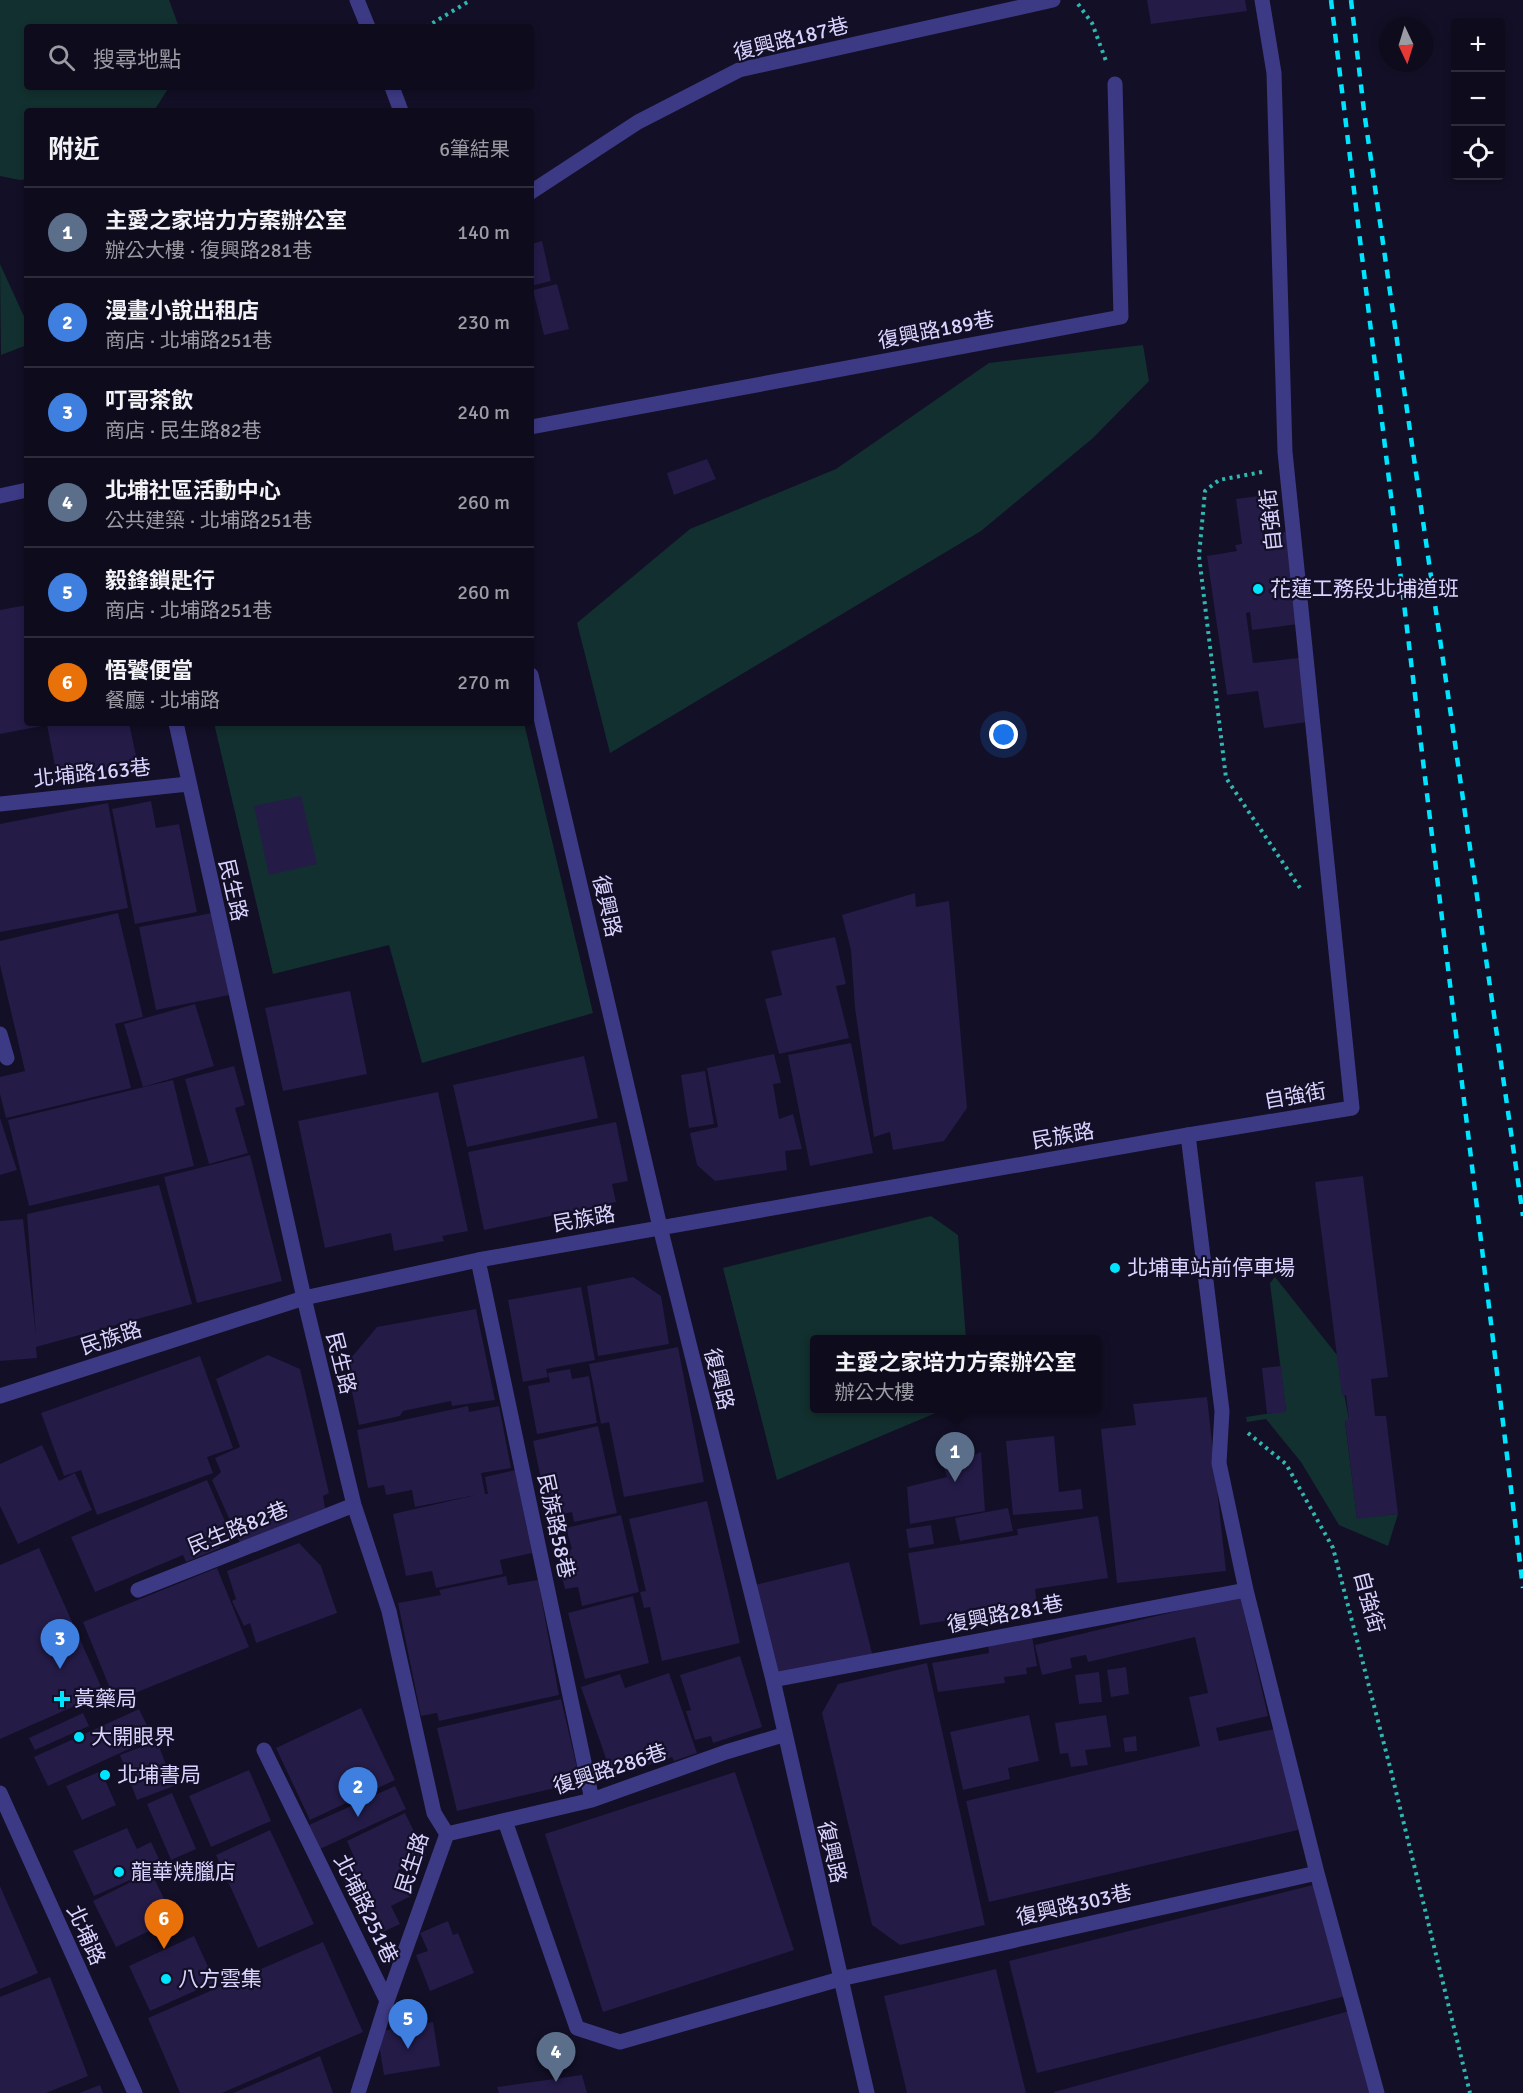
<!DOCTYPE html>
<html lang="zh-TW">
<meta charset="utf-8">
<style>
:root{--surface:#0e0b1c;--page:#1c1929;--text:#f1f3f6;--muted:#9b9ba3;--line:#2e2b3b;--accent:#00e5ff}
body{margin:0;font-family:Signika,"Noto Sans TC",sans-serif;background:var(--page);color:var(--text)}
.controls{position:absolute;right:18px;top:18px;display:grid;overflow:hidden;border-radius:6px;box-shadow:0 3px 9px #0003}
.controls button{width:54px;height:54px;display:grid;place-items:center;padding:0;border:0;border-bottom:2px solid var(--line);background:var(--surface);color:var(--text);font:30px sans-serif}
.compass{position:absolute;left:1379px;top:18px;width:54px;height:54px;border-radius:50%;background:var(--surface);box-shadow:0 3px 9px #0003;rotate:176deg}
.you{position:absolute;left:1004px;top:735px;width:21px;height:21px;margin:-15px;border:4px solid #fff;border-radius:50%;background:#1a73e8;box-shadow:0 0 0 9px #1a73e833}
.badge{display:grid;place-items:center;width:39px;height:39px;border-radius:50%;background:var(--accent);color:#fff;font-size:20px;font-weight:700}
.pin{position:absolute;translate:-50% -50px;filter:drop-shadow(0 2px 3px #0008)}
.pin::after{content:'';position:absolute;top:32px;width:21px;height:18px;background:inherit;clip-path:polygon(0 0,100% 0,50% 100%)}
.popup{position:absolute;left:810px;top:1335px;width:291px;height:78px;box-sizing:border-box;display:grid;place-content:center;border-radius:6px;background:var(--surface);filter:drop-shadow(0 2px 4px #0005);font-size:20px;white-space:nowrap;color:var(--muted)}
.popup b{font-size:22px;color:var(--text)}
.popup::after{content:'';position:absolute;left:50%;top:100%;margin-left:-12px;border:12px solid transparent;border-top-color:var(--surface)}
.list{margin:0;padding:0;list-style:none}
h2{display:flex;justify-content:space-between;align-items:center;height:78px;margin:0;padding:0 24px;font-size:26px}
h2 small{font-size:20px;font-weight:400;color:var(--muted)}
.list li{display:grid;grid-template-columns:39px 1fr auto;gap:18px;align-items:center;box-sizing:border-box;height:90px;padding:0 24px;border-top:2px solid var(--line)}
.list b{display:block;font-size:22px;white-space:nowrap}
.list p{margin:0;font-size:20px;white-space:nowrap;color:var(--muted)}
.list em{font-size:20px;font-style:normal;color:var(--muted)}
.icon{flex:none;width:33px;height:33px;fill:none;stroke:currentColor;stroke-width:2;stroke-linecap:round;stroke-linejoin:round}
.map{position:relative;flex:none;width:1523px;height:2093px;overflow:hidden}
.search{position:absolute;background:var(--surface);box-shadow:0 3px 9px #0003;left:24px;top:24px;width:510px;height:66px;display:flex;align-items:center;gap:15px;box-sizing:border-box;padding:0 21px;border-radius:6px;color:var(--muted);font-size:22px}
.panel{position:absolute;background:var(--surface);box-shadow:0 3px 9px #0003;left:24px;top:108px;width:510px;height:618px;border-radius:6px}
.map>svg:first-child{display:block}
</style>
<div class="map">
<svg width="1523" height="2093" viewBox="0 0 1523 2093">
<rect width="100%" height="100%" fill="#130f26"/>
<path fill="#12302f" d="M0,0H169L179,27H27V87H169L154,111H27V179L20,180L0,176Z
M0,264L27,323V345L1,355Z
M1143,345L1149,381L1093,438L981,531L610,753L577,623L690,529L836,469L989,363Z
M214,723H524L593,1013L422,1063L389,945L273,974Z
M931,1216L958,1235L966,1339L814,1340V1408L945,1409L777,1480L723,1268Z
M1275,1277L1337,1355L1349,1420L1345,1421L1357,1518L1398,1514L1388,1546L1339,1525L1301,1462L1266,1419L1247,1422L1246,1417L1286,1411L1270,1283Z"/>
<path fill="#241b47" d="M1147,0H1245L1247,11L1151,24Z
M542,241L551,281L531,286V244Z
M557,284L569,329L544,335L533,290Z
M707,459L716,479L674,495L667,473Z
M1267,495L1272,533L1288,532L1299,624L1252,630L1250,612L1246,613L1253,663L1299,658L1307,722L1264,728L1258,691L1227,695L1207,556L1237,551L1235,545L1242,544L1236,499Z
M27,605V723H129L138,765L58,781L47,725L0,734V610Z
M301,796L317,864L269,875L254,806Z
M151,801L156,828L179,824L197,912L135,924L112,809Z
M108,803L128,908L0,932V824Z
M915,893L916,907L949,901L967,1108L944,1141L893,1150L890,1132L874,1137L855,1008L851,950L842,915Z
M118,913L143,1017L115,1024L131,1088L6,1118L0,1094V1077L25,1071L0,965V941Z
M212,913L229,995L156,1010L139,927Z
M835,937L846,984L836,986L849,1038L779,1054L765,999L782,995L771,951Z
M350,991L367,1074L283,1091L265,1008Z
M195,1004L214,1066L143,1087L124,1024Z
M851,1043L873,1153L810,1166L788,1055Z
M774,1054L781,1083L773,1084L779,1119L793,1114L802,1149L785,1151L787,1170L715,1181L697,1165L690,1133L718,1127L707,1068Z
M584,1056L598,1118L467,1147L453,1085Z
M234,1066L245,1105L235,1108L248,1153L209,1164L185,1079Z
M705,1071L714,1124L689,1128L681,1075Z
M173,1080L194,1166L29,1206L8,1120Z
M438,1092L468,1231L442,1236L444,1241L394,1251L391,1233L325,1248L298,1121Z
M0,1118L17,1170L0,1175Z
M616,1122L628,1181L612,1184L616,1202L484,1230L468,1152Z
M250,1155L282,1281L197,1303L164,1177Z
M1363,1176L1388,1377L1371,1379L1375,1416H1386L1398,1514L1357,1519L1345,1420H1349L1346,1395L1342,1396L1315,1182Z
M159,1185L192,1304L36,1347L37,1358L0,1361V1221L23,1219L36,1336L27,1214Z
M633,1277L661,1296L669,1344L598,1356L587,1286Z
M581,1287L595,1360L546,1369L548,1377L523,1382L508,1300Z
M476,1309L495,1400L452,1406L451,1401L403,1411L400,1416L359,1425L346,1364L377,1327Z
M678,1347L704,1482L624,1497L609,1422L601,1424L589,1364Z
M268,1355L300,1369L329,1493L323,1496L325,1508L240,1543L212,1480L221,1472L215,1458L240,1447L216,1379Z
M200,1356L233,1448L207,1457L213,1473L97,1515L81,1470L64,1476L41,1413Z
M1281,1366L1286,1412L1267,1414L1262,1368Z
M570,1369L572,1379L589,1376L597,1423L537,1434L528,1386L550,1382L548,1373Z
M1207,1397L1226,1571L1117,1583L1101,1429L1136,1425L1133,1404Z
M468,1406L469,1412L499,1406L511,1468L481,1473L485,1494H488L485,1477L515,1470L532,1553L500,1560L503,1574L436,1588L432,1571L406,1576L393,1514L476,1495L415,1507L412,1490L386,1495L384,1485L368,1488L357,1430Z
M598,1426L617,1513L574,1522L572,1512L549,1517L533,1441Z
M1054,1436L1059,1492L1081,1489L1083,1509L1013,1515L1006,1441Z
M963,1443L974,1455L981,1452L985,1511L910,1524L907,1487L947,1477L941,1458Z
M42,1445L59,1481L75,1473L92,1510L18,1544L0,1506V1464Z
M207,1480L231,1535L218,1541L220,1548L186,1562L183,1555L95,1592L71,1537Z
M707,1501L740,1643L662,1661L650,1607L644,1608L640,1592L646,1591L629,1519Z
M1008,1508L1013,1531L960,1541L955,1518Z
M621,1515L639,1592L582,1606L578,1587L565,1589L556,1553L572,1549L566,1528Z
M1098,1516L1108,1578L1035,1589L1037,1606L920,1625L908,1553L1018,1535L1017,1529Z
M931,1525L934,1544L909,1548L906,1529Z
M299,1543L321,1566L337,1613L256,1643L250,1623L244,1626L232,1601L236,1599L227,1571Z
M39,1548L104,1693L0,1739V1565Z
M849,1562L874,1661L789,1681L764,1658L747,1587Z
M217,1568L249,1647L115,1701L83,1622Z
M506,1576L508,1585L538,1580L559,1695L439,1721L437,1713L421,1716L398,1603L441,1595L439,1590Z
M633,1596L649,1663L585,1679L568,1613Z
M1240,1596L1268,1716L1216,1728L1219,1741L1279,1728L1302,1829L989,1902L966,1801L1200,1746L1189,1697L1208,1693L1195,1637L1088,1662L1086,1655L1070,1658L1072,1668L1042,1675L1035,1645Z
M1032,1636L1037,1666L1026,1668L1027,1674L1004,1677L1005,1683L938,1692L932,1663L989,1653L988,1644Z
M740,1656L762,1727L713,1743L711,1736L695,1740L686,1711L691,1710L680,1675Z
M927,1663L985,1925L900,1945L872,1925L822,1713L838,1684Z
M1126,1667L1129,1694L1111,1697L1107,1670Z
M1099,1672L1102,1702L1079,1704L1075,1675Z
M669,1673L697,1753L674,1761L672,1757L624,1773L621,1766L610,1770L581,1687L620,1674L625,1688Z
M561,1699L579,1776L570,1778L572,1784L457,1811L437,1728Z
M361,1708L395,1780L310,1820L276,1748Z
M139,1709L153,1738L48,1786L34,1757Z
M83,1713L89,1726L35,1750L29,1738Z
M1029,1715L1039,1761L1008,1768L1010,1779L963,1790L950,1732Z
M1106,1715L1111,1747L1085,1750L1088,1765L1071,1767L1068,1753L1060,1754L1055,1723Z
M1136,1736L1137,1751L1125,1752L1123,1738Z
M157,1741L174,1786L137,1800L120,1755Z
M249,1770L271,1821L211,1847L189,1796Z
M101,1771L116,1805L82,1820L66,1786Z
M735,1772L794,1950L603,2012L545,1834Z
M395,1786L406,1809L320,1849L309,1825Z
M172,1793L196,1849L171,1860L147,1804Z
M405,1813L426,1856L398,1870L411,1896L391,1906L400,1924L372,1937L338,1868L355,1859L347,1841Z
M127,1828L137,1849L151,1842L159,1859L143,1867L146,1873L94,1896L73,1851Z
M270,1830L314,1924L258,1948L216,1855Z
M151,1872L174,1919L116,1947L93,1901Z
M1321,1883L1350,1995L1037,2073L1009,1961Z
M0,1886L38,1973L0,1989Z
M448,1921L453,1935L458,1933L474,1973L430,1991L416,1955L428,1951L420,1933Z
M194,1936L215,1982L150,2011L129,1966Z
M323,1942L363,2032L222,2093H180L148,2018Z
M996,1969L1026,2093H907L884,1996Z
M50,1977L88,2076L46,2093H0V1997Z
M1353,2010L1375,2093H1054V2092Z
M433,2022L440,2066L384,2075L377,2032Z
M320,2056L333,2093H233Z
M582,2075L587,2093H499L497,2087Z
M100,2085L103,2093H79Z"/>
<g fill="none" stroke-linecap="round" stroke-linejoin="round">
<path stroke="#2fb8b0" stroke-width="4" stroke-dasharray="3 4.5" stroke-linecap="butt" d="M1078,4L1092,23L1106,61
M426,27L471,0
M1262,472L1219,480L1205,491L1199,556L1226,778L1302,891
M1248,1433L1286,1464L1333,1548L1390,1767L1470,2093"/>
<path stroke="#3d3a85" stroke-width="15" d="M1188,1135L1352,1108L1285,452L1274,73L1262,0"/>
<path stroke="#3d3a85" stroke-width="15" d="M357,0L368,27
M392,87L401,111
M531,192L638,122L739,70L1053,0
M531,427L1121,317L1115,84
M0,496L27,490
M531,675L660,1227L773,1680L867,2093
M176,723L304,1298L354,1505L389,1611L434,1813L447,1834L387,2001L358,2093
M0,804L188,784
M0,1034L7,1058
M478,1260L592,1800
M0,1396L304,1298L478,1260L1188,1135L1222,1411L1219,1463L1246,1590L1317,1873L1377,2093
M138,1590L354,1505
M773,1680L1246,1590
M264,1750L387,2001
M0,1793L135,2093
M505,1821L577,2028L620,2042L840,1979L1317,1873
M447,1834L592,1800L726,1752L783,1735"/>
<path stroke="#00e5ff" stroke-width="4.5" stroke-dasharray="9 8" stroke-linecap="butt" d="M1331,0L1523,1588
M1351,0L1364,111L1523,1216"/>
</g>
<g fill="#00e5ff" stroke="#130f26" stroke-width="2">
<circle cx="1258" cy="589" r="6"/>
<circle cx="1115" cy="1268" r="6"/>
<path d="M59 1690h6v6h6v6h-6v6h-6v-6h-6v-6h6z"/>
<circle cx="79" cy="1737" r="6"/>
<circle cx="105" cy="1775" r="6"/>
<circle cx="119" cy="1872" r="6"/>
<circle cx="166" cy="1979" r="6"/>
</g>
<g text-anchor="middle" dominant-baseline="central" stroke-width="4.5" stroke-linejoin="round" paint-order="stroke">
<g font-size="21" fill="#d9d4ff" stroke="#130f26">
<text transform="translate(791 39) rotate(-14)">復興路187巷</text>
<text transform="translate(936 330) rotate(-11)">復興路189巷</text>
<text transform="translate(1271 520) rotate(-96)">自強街</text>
<text transform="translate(92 773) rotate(-6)">北埔路163巷</text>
<text transform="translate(233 890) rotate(77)">民生路</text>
<text transform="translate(607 906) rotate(77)">復興路</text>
<text transform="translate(1295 1096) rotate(-10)">自強街</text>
<text transform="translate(1063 1136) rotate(-10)">民族路</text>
<text transform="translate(584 1219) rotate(-10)">民族路</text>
<text transform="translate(111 1338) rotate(-18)">民族路</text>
<text transform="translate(341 1363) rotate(76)">民生路</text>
<text transform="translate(719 1379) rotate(76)">復興路</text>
<text transform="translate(556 1526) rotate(78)">民族路58巷</text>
<text transform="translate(238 1528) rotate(-22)">民生路82巷</text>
<text transform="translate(1369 1602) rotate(75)">自強街</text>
<text transform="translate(1005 1614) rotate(-11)">復興路281巷</text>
<text transform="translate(610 1769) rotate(-18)">復興路286巷</text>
<text transform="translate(832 1852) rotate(77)">復興路</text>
<text transform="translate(412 1863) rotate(-72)">民生路</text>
<text transform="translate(1074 1905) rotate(-13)">復興路303巷</text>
<text transform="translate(366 1909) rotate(64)">北埔路251巷</text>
<text transform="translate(86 1935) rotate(66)">北埔路</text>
</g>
<g font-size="21" fill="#d9d4ff" stroke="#130f26" text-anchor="start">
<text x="1270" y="589">花蓮工務段北埔道班</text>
<text x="1127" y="1268">北埔車站前停車場</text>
<text x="74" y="1699">黃藥局</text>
<text x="91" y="1737">大開眼界</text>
<text x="117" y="1775">北埔書局</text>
<text x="131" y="1872">龍華燒臘店</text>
<text x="178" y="1979">八方雲集</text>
</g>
</g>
</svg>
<div class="controls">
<button>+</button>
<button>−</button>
<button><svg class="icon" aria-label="locate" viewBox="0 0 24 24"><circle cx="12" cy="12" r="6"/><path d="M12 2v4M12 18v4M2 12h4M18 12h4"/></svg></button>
</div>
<svg class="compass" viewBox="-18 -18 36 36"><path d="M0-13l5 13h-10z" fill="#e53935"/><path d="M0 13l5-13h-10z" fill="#9b9ba3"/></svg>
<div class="you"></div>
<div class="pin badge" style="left:955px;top:1482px;background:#5c6f8a">1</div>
<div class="popup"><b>主愛之家培力方案辦公室</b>辦公大樓</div>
<div class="pin badge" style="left:358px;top:1817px;background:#3f7fe0">2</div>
<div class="pin badge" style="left:60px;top:1669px;background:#3f7fe0">3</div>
<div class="pin badge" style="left:556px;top:2082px;background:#5c6f8a">4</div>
<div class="pin badge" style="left:408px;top:2049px;background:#3f7fe0">5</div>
<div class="pin badge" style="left:164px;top:1949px;background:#e8710a">6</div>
<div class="search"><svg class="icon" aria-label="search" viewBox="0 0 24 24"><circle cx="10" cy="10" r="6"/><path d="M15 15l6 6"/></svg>搜尋地點</div>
<section class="panel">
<h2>附近<small>6筆結果</small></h2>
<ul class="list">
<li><span class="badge" style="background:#5c6f8a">1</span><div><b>主愛之家培力方案辦公室</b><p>辦公大樓 · 復興路281巷</p></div><em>140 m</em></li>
<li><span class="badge" style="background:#3f7fe0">2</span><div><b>漫畫小說出租店</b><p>商店 · 北埔路251巷</p></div><em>230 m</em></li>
<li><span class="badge" style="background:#3f7fe0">3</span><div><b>叮哥茶飲</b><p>商店 · 民生路82巷</p></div><em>240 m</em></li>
<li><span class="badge" style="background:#5c6f8a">4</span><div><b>北埔社區活動中心</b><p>公共建築 · 北埔路251巷</p></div><em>260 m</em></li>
<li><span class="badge" style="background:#3f7fe0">5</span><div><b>毅鋒鎖匙行</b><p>商店 · 北埔路251巷</p></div><em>260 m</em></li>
<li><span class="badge" style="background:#e8710a">6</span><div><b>悟饕便當</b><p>餐廳 · 北埔路</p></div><em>270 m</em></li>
</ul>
</section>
</div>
